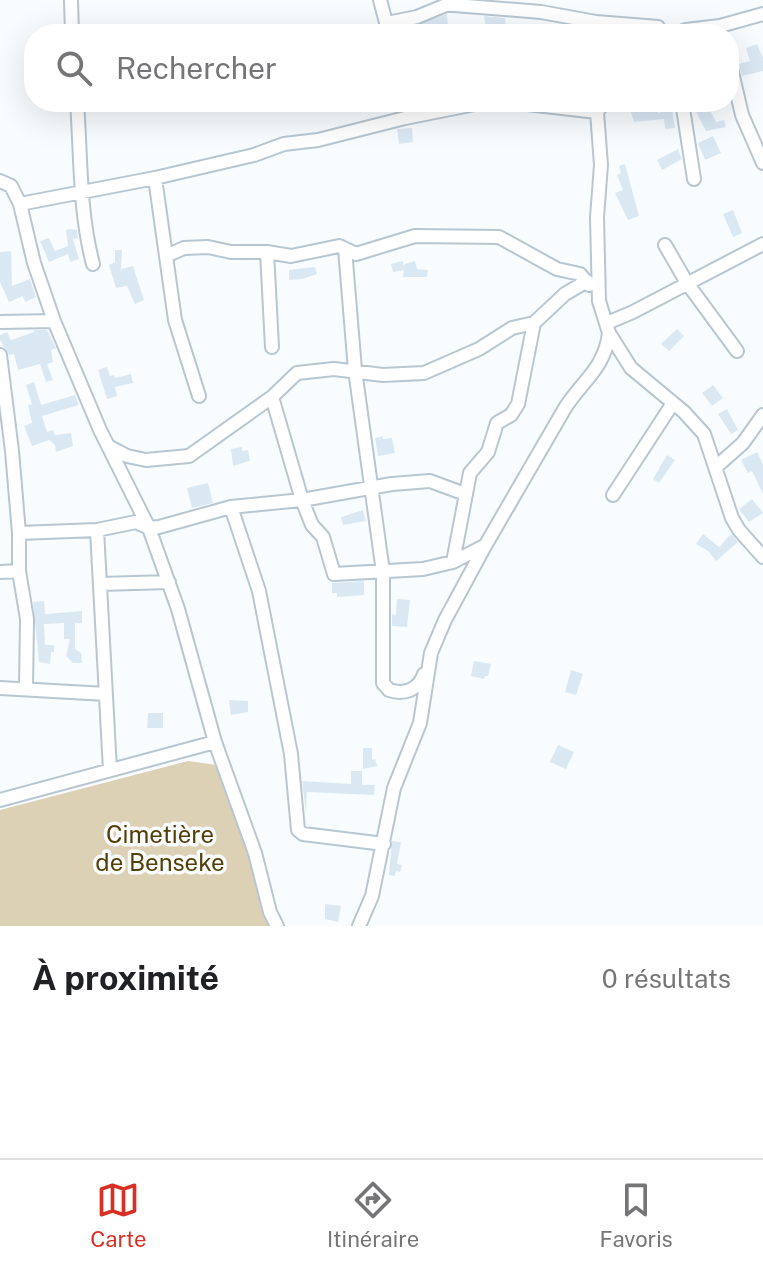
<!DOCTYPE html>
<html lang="fr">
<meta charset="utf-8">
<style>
:root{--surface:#fff;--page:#f2f2f2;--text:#202124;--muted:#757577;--line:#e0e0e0;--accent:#d93025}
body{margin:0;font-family:"Public Sans",sans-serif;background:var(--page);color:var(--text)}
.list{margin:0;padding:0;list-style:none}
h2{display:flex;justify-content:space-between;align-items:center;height:104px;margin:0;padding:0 32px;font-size:34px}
h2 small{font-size:26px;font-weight:400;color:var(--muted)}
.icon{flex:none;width:44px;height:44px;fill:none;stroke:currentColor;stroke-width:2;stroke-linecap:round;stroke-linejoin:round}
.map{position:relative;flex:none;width:763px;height:926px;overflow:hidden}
.search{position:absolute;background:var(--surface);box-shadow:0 8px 32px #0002;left:24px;right:24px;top:24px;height:88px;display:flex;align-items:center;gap:20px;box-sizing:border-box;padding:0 28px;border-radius:32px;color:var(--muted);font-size:30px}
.sheet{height:232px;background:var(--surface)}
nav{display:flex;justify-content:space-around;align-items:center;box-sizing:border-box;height:112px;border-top:2px solid var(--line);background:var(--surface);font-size:22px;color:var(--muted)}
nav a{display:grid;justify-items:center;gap:4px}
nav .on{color:var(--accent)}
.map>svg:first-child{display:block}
</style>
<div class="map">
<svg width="763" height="926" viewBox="0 0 763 926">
<rect width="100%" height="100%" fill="#f9fcfe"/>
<path fill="#dcd0b5" d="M188,761L217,765L277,926H0V810Z"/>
<path fill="#dae8f4" d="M447,14L448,29L439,30V34H424V30H409V28Z
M484,16L505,18L506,27L486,30Z
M757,44L763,58V71L742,76L739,64L750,61L746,48Z
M691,102H706L716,122L724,120L726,127L706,131Z
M657,106L658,113L672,109L675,128L665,129L664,119L634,122L630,109Z
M412,128L413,142L399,144L397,129Z
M713,136L721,153L705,160L698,143Z
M678,149L682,159L662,170L657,160Z
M625,164L639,216L628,220L615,193L623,190L617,175L621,173L619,166Z
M733,210L742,233L733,237L723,214Z
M70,229L77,230L78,238L73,239L79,259L70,262L68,254L49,262L40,241L49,238L55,251L68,246L66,230Z
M115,250H122L121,269L133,266L144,300L135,304L127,286L116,288L109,265L115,262Z
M11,251L12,286L30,279L36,297L25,302L23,296L9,302L0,282V252Z
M403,261L404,266L405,264L415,261L417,269L428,270L427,277H403L404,270L393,272L391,264Z
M315,267L317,274L302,279L289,280V270Z
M677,329L684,336L669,351L661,344Z
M34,330H47L56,348L51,350L53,362L47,364L53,380L46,382L40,364L18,370L14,354L9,355L0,340V335L7,332L11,340L34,332Z
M107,367L110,376L114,375L115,378L131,374L133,383L115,387L117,396L107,399L98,370Z
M34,382L41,405L75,395L79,405L42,416L47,432L53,430L55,435L71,433L73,446L56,452L55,445L49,440L32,446L24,426L32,423L28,405L32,404L26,385Z
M713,385L723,398L712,406L702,393Z
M727,409L738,430L731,434L718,414Z
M383,436V439L392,438L395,453L378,456L375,438Z
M242,447V451L248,450L250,461L233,466L231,449Z
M757,452L763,464V494L752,471L748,473L741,460Z
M667,455L675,460L659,483L653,479Z
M208,483L213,503L192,508L187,488Z
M752,499L763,513L749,522L739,509Z
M363,510L366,521L343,525L341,517Z
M703,534L719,547L731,534L738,542L716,561L708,551L696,544Z
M364,581V595L337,597V593H332V583Z
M397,599L410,600L407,627L392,626V614L396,615Z
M44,601L45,614L82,611V623H75V649L81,653L82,663H73L66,656L70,639H64V623L44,624L45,645H54V652H51L50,664L39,662L33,602Z
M474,661L491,664L488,676H485L484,679L471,676Z
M571,670L583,674L576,695L565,692Z
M229,700L248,701V712L231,715Z
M148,713H163V728H147Z
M558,745L574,752L566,769L550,762Z
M363,748H372V760L375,759L377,766L363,769Z
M351,771H362V785H375L374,795L307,792L306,814L302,781L351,784Z
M392,841L401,842L397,864L402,865L400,872L396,871L395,876L389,875Z
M325,904L341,906L338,922L325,919Z"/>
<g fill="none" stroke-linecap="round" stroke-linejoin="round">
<defs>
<path id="minor" d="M71,0L72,34
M380,0L389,34
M387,23L417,17L446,5H454L541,12L596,22L658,27V34
M675,34L686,30L720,26L763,14
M729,59L742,115L763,163
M77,102C81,156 79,211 93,264
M510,102L597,112
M604,102L597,112L601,165L597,217L599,301L609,333L631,368L684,412L704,434L732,518L739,530L763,557
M682,102L694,179
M155,178L175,320L199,396
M0,181L11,186L20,204L34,263L54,321L100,430L149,528L178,609L215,742L255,853L270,912L277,926
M20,204L155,178L254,155L284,144L318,140L405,118L485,102
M665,245L687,283L737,351
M345,249L355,370L383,572V683L389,690C404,695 419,690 424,674
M267,252L272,347
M166,256L184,248L208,247L231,252H267L291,256L339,246L356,254L415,236L499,237L557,269L580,274L589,285
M0,322L54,321
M607,323L633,312L763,244
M0,355L12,451L19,533V571L27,619L26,688
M272,397L302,500L312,525L323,537L334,574L423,569L453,562L484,546
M110,447L127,456L146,460L189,456L272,397L297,373L334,369L383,375L424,373L479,349L512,328L534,323L565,294L587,281
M716,467L743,443L763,415
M613,495L673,403
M231,507L259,591L291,754L298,830L303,834L384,844
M97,530L110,770
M19,533L97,530L136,522L149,528L159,527L231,507L302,500L392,484L430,481L465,494
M453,562L470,473L488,452L497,423L511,415L518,404L534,323
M0,572L19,571
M100,584L169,582
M0,688L106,694
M0,800L215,742
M359,926L372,896L394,788L420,723L431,653L445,620L485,546L565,408C582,381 605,368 609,333"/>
</defs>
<use href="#minor" stroke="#b8c6d1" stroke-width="16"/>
<use href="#minor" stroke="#fff" stroke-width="12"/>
</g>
<g text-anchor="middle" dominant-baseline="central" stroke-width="7" stroke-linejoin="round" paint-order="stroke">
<g font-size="24" fill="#533f04" stroke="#f9fcfe">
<text x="160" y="834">Cimetière<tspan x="160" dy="28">de Benseke</tspan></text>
</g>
</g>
</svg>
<div class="search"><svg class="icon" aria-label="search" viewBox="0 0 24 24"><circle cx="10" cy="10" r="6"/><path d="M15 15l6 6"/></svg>Rechercher</div>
</div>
<section class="sheet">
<h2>À proximité<small>0 résultats</small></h2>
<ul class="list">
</ul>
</section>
<nav>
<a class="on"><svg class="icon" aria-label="map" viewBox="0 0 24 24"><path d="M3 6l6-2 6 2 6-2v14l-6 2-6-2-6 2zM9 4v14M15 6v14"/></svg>Carte</a>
<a><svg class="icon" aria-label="directions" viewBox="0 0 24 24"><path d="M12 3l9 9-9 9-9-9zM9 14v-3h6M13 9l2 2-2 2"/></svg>Itinéraire</a>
<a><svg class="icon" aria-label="saved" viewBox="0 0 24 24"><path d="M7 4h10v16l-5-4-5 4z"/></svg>Favoris</a>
</nav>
